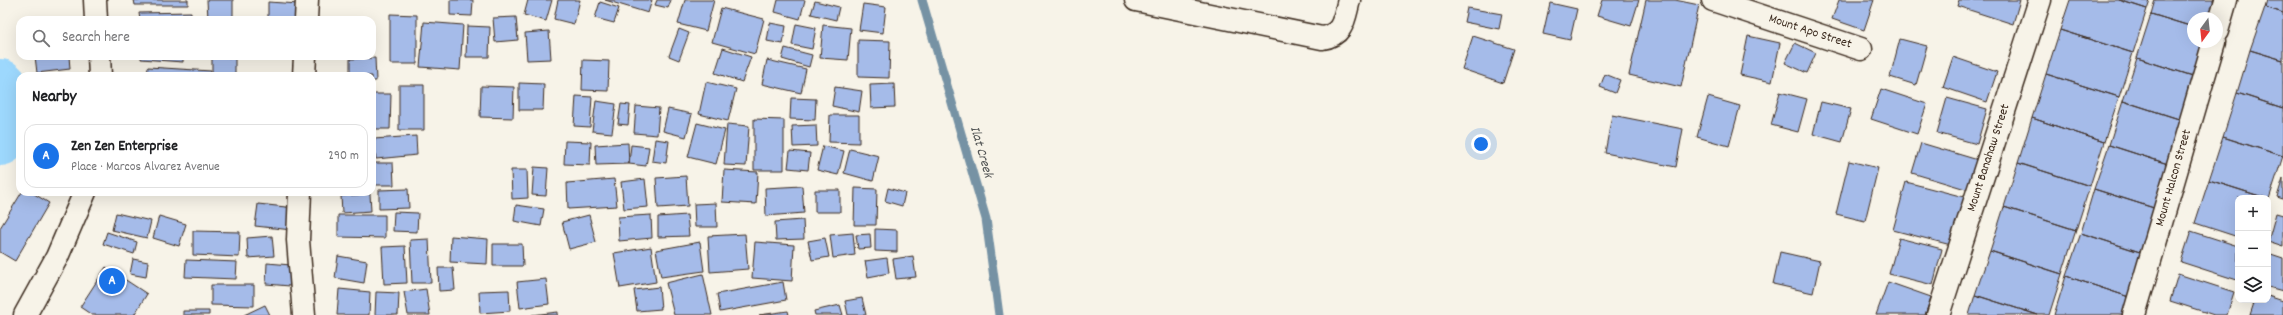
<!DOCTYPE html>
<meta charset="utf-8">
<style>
:root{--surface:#fff;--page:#f2f2f2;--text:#202124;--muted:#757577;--line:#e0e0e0;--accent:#1a73e8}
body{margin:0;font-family:Dekko,sans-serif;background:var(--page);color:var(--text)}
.controls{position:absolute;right:12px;bottom:12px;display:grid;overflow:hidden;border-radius:8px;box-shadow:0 4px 16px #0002}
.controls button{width:36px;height:36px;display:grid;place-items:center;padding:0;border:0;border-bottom:1px solid var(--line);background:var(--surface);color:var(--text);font:20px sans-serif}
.compass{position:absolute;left:2187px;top:12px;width:36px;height:36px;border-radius:50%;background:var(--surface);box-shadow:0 4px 16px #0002;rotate:195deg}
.you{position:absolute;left:1481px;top:144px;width:14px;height:14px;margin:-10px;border:3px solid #fff;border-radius:50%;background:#1a73e8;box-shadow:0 0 0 6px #1a73e833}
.badge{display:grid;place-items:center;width:26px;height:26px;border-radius:50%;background:var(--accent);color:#fff;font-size:13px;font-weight:700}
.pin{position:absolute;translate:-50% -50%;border:2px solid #fff;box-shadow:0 1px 4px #0006}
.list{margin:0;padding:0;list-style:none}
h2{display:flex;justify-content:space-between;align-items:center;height:52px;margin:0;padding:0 16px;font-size:17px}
h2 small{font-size:13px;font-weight:400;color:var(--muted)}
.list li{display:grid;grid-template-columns:26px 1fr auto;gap:12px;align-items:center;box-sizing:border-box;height:64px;margin:0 8px 8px;padding:0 8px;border:1px solid var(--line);border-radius:12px}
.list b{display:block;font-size:15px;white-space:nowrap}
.list p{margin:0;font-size:13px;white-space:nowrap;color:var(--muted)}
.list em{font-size:13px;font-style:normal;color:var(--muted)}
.icon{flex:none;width:22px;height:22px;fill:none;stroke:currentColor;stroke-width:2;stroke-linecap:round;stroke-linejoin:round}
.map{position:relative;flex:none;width:2283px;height:315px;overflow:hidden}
.search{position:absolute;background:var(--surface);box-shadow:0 4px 16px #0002;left:16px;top:16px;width:360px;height:44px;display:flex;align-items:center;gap:10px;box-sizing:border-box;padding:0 14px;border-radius:12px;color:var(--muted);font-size:15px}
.panel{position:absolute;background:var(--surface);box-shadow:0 4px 16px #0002;left:16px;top:72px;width:360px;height:124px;border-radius:12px}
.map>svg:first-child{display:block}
</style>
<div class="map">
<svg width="2283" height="315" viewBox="0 0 2283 315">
<rect width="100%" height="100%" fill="#f7f3e8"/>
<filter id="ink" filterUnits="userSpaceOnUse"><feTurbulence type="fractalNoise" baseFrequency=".025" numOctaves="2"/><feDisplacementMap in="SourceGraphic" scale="8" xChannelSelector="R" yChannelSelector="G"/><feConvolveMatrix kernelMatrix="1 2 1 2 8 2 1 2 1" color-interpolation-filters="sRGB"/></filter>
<g filter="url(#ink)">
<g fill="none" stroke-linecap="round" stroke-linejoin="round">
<path stroke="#7692a4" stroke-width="9" d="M922,0L986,219L999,315"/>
<path stroke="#9dd8fd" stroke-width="56" d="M0,87L6,111L0,138"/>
</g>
<path fill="#a5bbe9" stroke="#3b2a1e" d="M134,0H188V5H135Z
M207,0H233V18L208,19Z
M450,0H473L472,16L450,15Z
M528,0H552L546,21L524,15Z
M558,0H580L574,24L554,19Z
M605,0H652L648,13Z
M657,0H671L668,8L655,5Z
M685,0H714L706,31L678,24Z
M778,0H805L800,19L775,12Z
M1602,0H1639L1631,26L1597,16Z
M1646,0H1675L1699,5L1681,87L1629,75Z
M1839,0H1874L1864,30L1832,19Z
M1959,0H2020L2013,24L1957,6Z
M2070,0H2119L2147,9L2133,53L2060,30Z
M2119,0H2150L2147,9Z
M2155,0H2224L2217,18H2193V27L2151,14Z
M2267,0H2283V13L2265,7Z
M815,1L839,7L836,20L811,14Z
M268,2L299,4L298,20H268Z
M600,2L619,8L614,23L595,18Z
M1550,3L1577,9L1570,40L1543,34Z
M863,4L886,7L883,33L859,30Z
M2265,7L2283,13V60L2250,50Z
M721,8L764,19L755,54L712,42Z
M1467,8L1502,14L1499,29L1464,22Z
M191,12V20H140L139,13Z
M390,14L417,15V64H390Z
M2151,14L2193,27V42H2211L2199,78L2137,58Z
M516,17L518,40L495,42L493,18Z
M424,22L463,25L460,70L420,67Z
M770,23L786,26L783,44L767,41Z
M796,24L816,28L812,49L792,45Z
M823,25L851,28L848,60L820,58Z
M467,26L490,27L489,57H466Z
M679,29L689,33L679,60L669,56Z
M2060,30L2133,53L2119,97L2046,74Z
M549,31L551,59L527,60L525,33Z
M1473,36L1514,49L1503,83L1462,69Z
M1748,36L1780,43L1772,82L1740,75Z
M1900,39L1927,46L1916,85L1890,77Z
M858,40L890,41L889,78L858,77Z
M1795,43L1816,53L1807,73L1785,63Z
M723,48L751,57L742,82L715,73Z
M785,48L812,55L809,67L782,59Z
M2250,50L2283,60V108L2237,93Z
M35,56H69L70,69L37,73Z
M141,56H183V62L141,59Z
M212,57L235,58V76H212Z
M1953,57L1997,72L1987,102L1943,87Z
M375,58L376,81H372V76H350V59Z
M2137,58L2199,78L2185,121L2123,101Z
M583,60L609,61L608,91L582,90Z
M767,60L806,69L801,93L762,84Z
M148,67L211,71V76H147Z
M1605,74L1620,80L1615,93L1600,87Z
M2046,74L2119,97L2104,142L2032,118Z
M706,82L736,89L728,121L699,114Z
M519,83L544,84L543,110H519Z
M894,84L895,107L871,108L870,85Z
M399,85H424V130H399Z
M481,86L514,87L513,118L480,117Z
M835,87L862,91L859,112L832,106Z
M1881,89L1927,104L1917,134L1871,119Z
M1780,92L1807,99L1798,132L1771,125Z
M2237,93L2283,108V156L2223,137Z
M372,94H391L390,129H372Z
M576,96L592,97L590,127L574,126Z
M1708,97L1740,106L1729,146L1697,137Z
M791,98L816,99L815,120L790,119Z
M1947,98L1987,109L1977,144L1937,133Z
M596,101L616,104L612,133L592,131Z
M2123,101L2185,121L2171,165L2109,145Z
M1821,102L1851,109L1842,142L1813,134Z
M621,104L630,105L628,125L618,124Z
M636,106L659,108L657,135L634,133Z
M668,109L692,114L686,137L663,131Z
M830,115H859V143L829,142Z
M1612,115L1683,129L1676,167L1605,153Z
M2032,118L2104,142L2090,186L2018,163Z
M754,119L784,120V170H754Z
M697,123L725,130L716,164L688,157Z
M727,124L749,126L746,166L724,165Z
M816,125L817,146L793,147L792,126Z
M416,136L417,155L376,159L374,139Z
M2223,137L2283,156L2269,199L2209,180Z
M655,139L669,141L666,163L652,161Z
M565,141L591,142L590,165L564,164Z
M628,143L629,164L596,165L595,145Z
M1921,143L1978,160L1969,190L1912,173Z
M631,145L649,147L646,166L629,164Z
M2109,145L2171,165L2157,209L2094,189Z
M823,146L844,151L838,175L817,170Z
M850,149L879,156L873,181L844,173Z
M790,151L810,153L808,170L788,168Z
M1849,161L1878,168L1865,221L1836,214Z
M372,163H393L394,185H372Z
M2018,163L2090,186L2076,230L2004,207Z
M534,167L548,168L546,196L532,195Z
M511,170H527L528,198L512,199Z
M724,170L758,172L756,204L722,202Z
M686,176L688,206L658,208L656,178Z
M2283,178V199L2277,197Z
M614,179L617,206L568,209L567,183Z
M645,179L648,207L624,209L621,182Z
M2209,180L2266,198H2238V237L2195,223Z
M1906,182L1964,197L1951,245L1893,230Z
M802,186L804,213L766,216L765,188Z
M855,188L877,189L876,225H854Z
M888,188L905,193L902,206L885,201Z
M408,189L409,208L379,209V190Z
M2094,189L2157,209L2143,253L2081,233Z
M815,190H840V212H815Z
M22,192H31L49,203L15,261L0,252V228Z
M370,194L371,211L342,213L341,196Z
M716,203L717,227H695L694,204Z
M258,204L295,208L292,230L255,226Z
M516,205L544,209L541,226L514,221Z
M2004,207L2076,230L2062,274L1990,251Z
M394,212L418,213L417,232L393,231Z
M116,213L151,221L147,238L112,230Z
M2276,213L2283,215V247L2268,242Z
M338,215H385V238L338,237Z
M589,215L596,242L569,249L562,222Z
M651,215L652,238L619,241L618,217Z
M687,215L689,236L658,237V217Z
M159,216L186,224L179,246L153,238Z
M803,220L804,239L776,240L775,222Z
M875,229L897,230V252L875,251Z
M193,231L240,232L239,257L193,255Z
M2191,231L2238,246L2237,280L2181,262Z
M107,232L137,242L134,254L103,244Z
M853,233L855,255L833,258L830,235Z
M2081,233L2143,253L2129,297L2066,276Z
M745,234L748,269L710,272L708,236Z
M870,234L871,248L858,249L856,235Z
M272,236L274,256L248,258L247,238Z
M451,236L488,239L487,264L450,262Z
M825,238L829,257L812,260L808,241Z
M1899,238L1942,249L1933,285L1889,274Z
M429,239L431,283H412L410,240Z
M700,242L704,271L661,277L656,250Z
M755,242L794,245L792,281L752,278Z
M493,244H522L523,266H493Z
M405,246L407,283L384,284L382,247Z
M651,247L656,282L620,288L614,253Z
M1990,251L2062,274L2049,315H2038L1975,295Z
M1780,252L1820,261L1813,293L1773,284Z
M2268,253L2283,258V291L2268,287Z
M338,256L367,261L364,283L335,278Z
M913,256L916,277L896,279L893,259Z
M887,258L889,273L868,277L865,261Z
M133,259L148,262L146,277L130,274Z
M186,260L237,262L236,279L185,277Z
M267,263L291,265L290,286L266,284Z
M106,267L147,294L134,315H92L80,307Z
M438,268H453L455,290L439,291Z
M703,274L712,315H674L666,283Z
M2178,274L2234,292L2227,315H2214L2170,301Z
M2066,276L2129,297L2123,315H2054Z
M546,279L549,304L520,308L517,282Z
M783,282L786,300L720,312L717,294Z
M1888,282L1931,297L1925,315H1876Z
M211,285H254V306L211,305Z
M659,287L661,309L637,311L634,290Z
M339,289L370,292L369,315H337Z
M426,289L430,315H408L404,292Z
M509,290L510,311L480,313L479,291Z
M376,292L399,293L398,315H375Z
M1975,295L2038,315H1969Z
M2268,296L2283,301V315H2250L2255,300H2268Z
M862,298L866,315H848L845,301Z
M265,305L270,315H244Z
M840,305L843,315H815L814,311Z
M183,311H209V315H183Z
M788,311L789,315H759Z
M558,312V315H532Z"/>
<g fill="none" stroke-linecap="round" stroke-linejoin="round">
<defs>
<path id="minor" d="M1136,0L1322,38C1344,35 1344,18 1349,0
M1713,0L1861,49
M306,20L307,0
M2217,31L2226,0
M304,76L305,56
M300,192L298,240L304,315
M1938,315L2040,0
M2134,315L2214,42"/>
<path id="secondary" d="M95,0L96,20
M99,56L100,76
M25,315L57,257L85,192"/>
</defs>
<use href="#minor" stroke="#3b2a1e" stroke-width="25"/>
<use href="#secondary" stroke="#3b2a1e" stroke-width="25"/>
<use href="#minor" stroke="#f7f3e8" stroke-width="22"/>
<use href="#secondary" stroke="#f7f3e8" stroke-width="22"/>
</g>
</g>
<g text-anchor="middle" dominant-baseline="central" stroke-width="3" stroke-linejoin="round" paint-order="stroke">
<g font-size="13" fill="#3b2a1e" stroke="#f7f3e8">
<text transform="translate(1810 32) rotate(18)">Mount Apo Street</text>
<text transform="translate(1989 158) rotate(-72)">Mount Banahaw Street</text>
<text transform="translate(2174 178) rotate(-74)">Mount Halcon Street</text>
</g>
<g font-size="14" font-style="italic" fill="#545656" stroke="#f7f3e8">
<text transform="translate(981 152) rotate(74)">Ilat Creek</text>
</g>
</g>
</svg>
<div class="controls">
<button>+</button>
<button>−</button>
<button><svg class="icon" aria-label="layers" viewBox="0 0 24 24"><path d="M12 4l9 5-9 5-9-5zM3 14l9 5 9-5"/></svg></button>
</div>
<svg class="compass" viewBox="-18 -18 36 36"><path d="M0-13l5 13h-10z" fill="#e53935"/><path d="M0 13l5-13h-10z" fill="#757577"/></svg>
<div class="you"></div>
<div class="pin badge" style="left:112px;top:281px">A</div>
<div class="search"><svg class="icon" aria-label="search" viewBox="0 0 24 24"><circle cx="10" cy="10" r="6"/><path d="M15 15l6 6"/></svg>Search here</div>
<section class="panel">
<h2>Nearby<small></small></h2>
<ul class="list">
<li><span class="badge">A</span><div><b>Zen Zen Enterprise</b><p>Place · Marcos Alvarez Avenue</p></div><em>290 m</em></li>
</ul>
</section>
</div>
